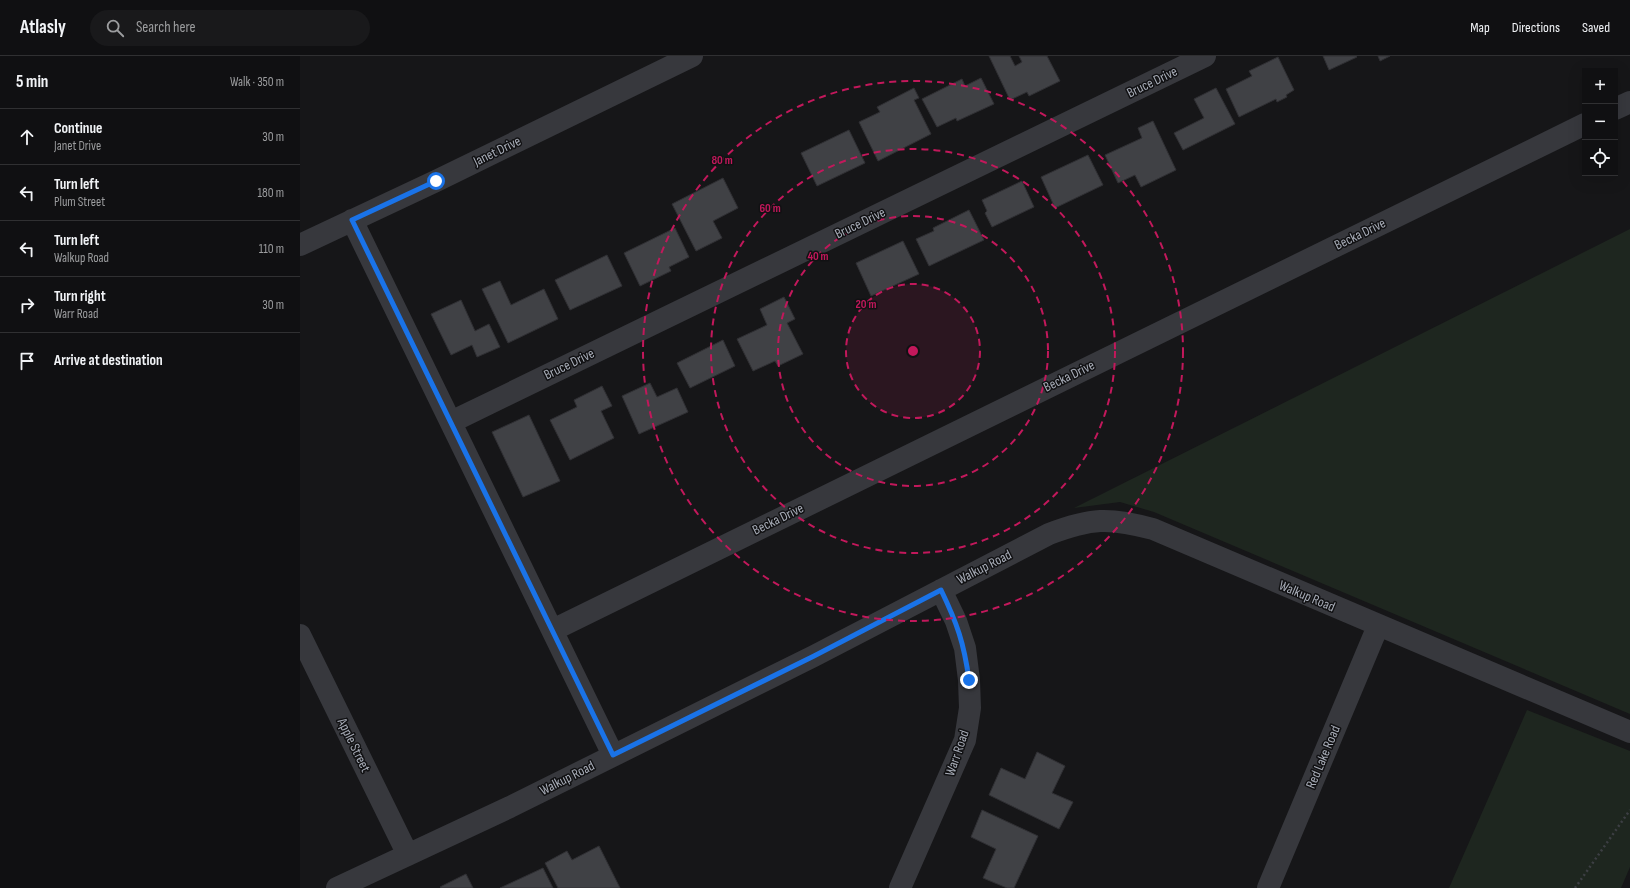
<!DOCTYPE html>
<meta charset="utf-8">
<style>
:root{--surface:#101012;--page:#19191b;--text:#f1f3f6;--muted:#9c9d9f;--line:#303032}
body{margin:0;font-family:"Sofia Sans Condensed",sans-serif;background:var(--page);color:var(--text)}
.controls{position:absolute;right:12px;top:12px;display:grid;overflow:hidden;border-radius:0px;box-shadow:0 4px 16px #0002}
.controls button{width:36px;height:36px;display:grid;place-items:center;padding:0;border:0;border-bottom:1px solid var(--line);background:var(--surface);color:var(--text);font:20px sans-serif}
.stop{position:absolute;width:12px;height:12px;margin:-9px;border:3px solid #1a73e8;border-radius:50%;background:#fff}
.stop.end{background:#1a73e8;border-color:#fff;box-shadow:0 1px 4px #0008}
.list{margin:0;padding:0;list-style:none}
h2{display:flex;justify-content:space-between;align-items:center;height:52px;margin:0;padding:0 16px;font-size:17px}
h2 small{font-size:13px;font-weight:400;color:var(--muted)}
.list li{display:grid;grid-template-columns:26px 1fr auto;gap:12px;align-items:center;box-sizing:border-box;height:56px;padding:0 16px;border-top:1px solid var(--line)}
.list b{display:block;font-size:15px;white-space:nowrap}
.list p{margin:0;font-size:13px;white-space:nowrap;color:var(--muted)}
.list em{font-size:13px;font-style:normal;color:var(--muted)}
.icon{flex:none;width:22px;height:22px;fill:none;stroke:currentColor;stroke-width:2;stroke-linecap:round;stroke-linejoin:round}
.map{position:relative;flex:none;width:1330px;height:832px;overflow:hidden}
header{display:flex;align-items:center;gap:24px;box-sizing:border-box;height:56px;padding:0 20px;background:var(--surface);border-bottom:1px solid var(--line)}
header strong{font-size:19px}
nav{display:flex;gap:22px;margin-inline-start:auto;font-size:14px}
.search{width:280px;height:36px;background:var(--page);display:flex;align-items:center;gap:10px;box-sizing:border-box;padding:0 14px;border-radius:22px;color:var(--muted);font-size:15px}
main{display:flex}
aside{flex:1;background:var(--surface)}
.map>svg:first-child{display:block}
</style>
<header>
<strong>Atlasly</strong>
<div class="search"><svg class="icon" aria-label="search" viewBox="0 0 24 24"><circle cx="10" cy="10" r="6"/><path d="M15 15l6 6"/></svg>Search here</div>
<nav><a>Map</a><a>Directions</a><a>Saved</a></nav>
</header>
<main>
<aside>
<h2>5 min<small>Walk · 350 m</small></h2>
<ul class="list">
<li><svg class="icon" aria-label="ahead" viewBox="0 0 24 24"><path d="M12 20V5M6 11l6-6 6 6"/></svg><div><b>Continue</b><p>Janet Drive</p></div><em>30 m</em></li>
<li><svg class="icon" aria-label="left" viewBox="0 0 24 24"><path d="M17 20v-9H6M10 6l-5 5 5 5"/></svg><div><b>Turn left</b><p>Plum Street</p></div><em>180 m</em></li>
<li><svg class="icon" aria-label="left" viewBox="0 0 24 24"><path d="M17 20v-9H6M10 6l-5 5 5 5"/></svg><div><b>Turn left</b><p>Walkup Road</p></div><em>110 m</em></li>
<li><svg class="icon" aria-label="right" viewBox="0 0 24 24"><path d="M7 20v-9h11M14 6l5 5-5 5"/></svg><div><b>Turn right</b><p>Warr Road</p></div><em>30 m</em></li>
<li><svg class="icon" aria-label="arrive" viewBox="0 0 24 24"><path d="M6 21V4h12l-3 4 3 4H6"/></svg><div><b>Arrive at destination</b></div></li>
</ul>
</aside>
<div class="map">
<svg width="1330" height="832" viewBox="0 0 1330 832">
<rect width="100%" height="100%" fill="#161618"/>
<path fill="#1e261f" d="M1330,173V658L854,456L820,446L774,452Z
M1227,654L1330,695V811L1321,832H1149Z"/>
<path fill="#404145" stroke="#303034" d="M689,0H710L715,10L722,6L719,0H747L760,25L729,40L727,36L710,44Z
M1023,0H1056L1057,1L1029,14Z
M1078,0H1090L1080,5Z
M978,1L994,34L986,39L987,41L977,46L976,43L939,61L926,33L952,20L949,15Z
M681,22L694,48L657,65L656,62L637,71L622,43L662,23L665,30Z
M614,32L619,42L614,44L631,78L578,105L559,66L580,56L577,51Z
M916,32L935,68L883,94L874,77L904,62L894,43Z
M853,65L876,114L841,131L835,119L818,127L805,99L842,82L838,72Z
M549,74L565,107L517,130L501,97Z
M788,99L803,129L755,152L741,121Z
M423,122L438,152L413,165L422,182L396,195L372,148Z
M722,125L734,151L692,171L685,157L687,155L682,144Z
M669,154L684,184L629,210L616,183L634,175L633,172Z
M375,172L389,201L369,211L371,215L340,230L324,197Z
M603,185L619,218L571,240L556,207Z
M307,199L322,230L270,254L255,224Z
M200,225L211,249L244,233L258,263L208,287L182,233Z
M484,241L495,263L487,267L503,298L478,310L475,305L453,315L437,283L467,269L460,253Z
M161,244L175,275L189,268L200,291L177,301L172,289L151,299L131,258Z
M423,284L435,310L390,332L377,307Z
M350,327L357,341L377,332L388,356L339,378L322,340Z
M302,330L312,350L301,355L314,382L270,404L250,364L277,351L274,344Z
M229,359L260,425L223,441L192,376Z
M737,696L765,710L752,737L773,746L759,773L689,739L701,712L725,723Z
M682,754L738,780L714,832H707L683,822L696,793L671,781Z
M299,790L320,832H258L245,807L267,795L272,804Z
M243,812L253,832H200Z
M166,818L173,832H141L140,831Z"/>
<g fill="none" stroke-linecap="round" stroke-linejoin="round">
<path stroke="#3d3f44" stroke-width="2.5" stroke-dasharray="2 3" stroke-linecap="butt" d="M1275,832L1330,754"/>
<path stroke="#37383d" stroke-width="22" d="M1315,53L1330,46
M52,164L313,699
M0,189L136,125L392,0
M151,366L905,0
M253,574L1285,68
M0,579L108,799
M37,832L210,751L514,600L749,478C791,462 809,461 853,473L1330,676
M600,832L665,684L670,652L669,624L665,592L656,565L641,534
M968,832L1078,570"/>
</g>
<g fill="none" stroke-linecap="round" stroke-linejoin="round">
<path stroke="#1a73e8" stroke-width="5" d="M136,125L52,164L313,699L514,600L641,534C657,567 664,587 669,624"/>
</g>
<circle cx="613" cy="295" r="67" fill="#c2185b" fill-opacity=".12"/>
<g fill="none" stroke="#c2185b" stroke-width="2" stroke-dasharray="7 5">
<circle cx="613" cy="295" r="67"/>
<circle cx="613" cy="295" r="135"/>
<circle cx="613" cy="295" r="202"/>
<circle cx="613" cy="295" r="270"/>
</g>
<g text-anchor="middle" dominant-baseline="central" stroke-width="3" stroke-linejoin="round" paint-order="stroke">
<g font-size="14" fill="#a8adb8" stroke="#111113">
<text transform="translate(852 26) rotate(-26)">Bruce Drive</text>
<text transform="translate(197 95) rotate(-26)">Janet Drive</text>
<text transform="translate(560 167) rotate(-26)">Bruce Drive</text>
<text transform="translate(1060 178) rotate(-26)">Becka Drive</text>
<text transform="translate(269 308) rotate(-26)">Bruce Drive</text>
<text transform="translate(769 320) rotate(-26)">Becka Drive</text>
<text transform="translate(478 463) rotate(-26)">Becka Drive</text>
<text transform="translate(684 511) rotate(-27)">Walkup Road</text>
<text transform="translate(1007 540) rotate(23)">Walkup Road</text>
<text transform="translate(54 689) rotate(64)">Apple Street</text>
<text transform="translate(657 697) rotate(-71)">Warr Road</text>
<text transform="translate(1023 701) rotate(-67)">Red Lake Road</text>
<text transform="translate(267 722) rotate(-27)">Walkup Road</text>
</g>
</g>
<circle cx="613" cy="295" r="6" fill="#c2185b" stroke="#111113" stroke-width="2"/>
<g font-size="12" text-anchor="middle" font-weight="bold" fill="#c2185b" stroke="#111113" stroke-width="3" stroke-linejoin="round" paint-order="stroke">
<text x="422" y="108">80 m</text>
<text x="470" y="156">60 m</text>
<text x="518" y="204">40 m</text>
<text x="566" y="252">20 m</text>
</g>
</svg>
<div class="controls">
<button>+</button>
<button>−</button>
<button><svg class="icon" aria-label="locate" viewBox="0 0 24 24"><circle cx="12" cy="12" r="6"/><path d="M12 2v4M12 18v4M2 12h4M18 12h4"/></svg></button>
</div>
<div class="stop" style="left:136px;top:125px"></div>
<div class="stop end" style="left:669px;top:624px"></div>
</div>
</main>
